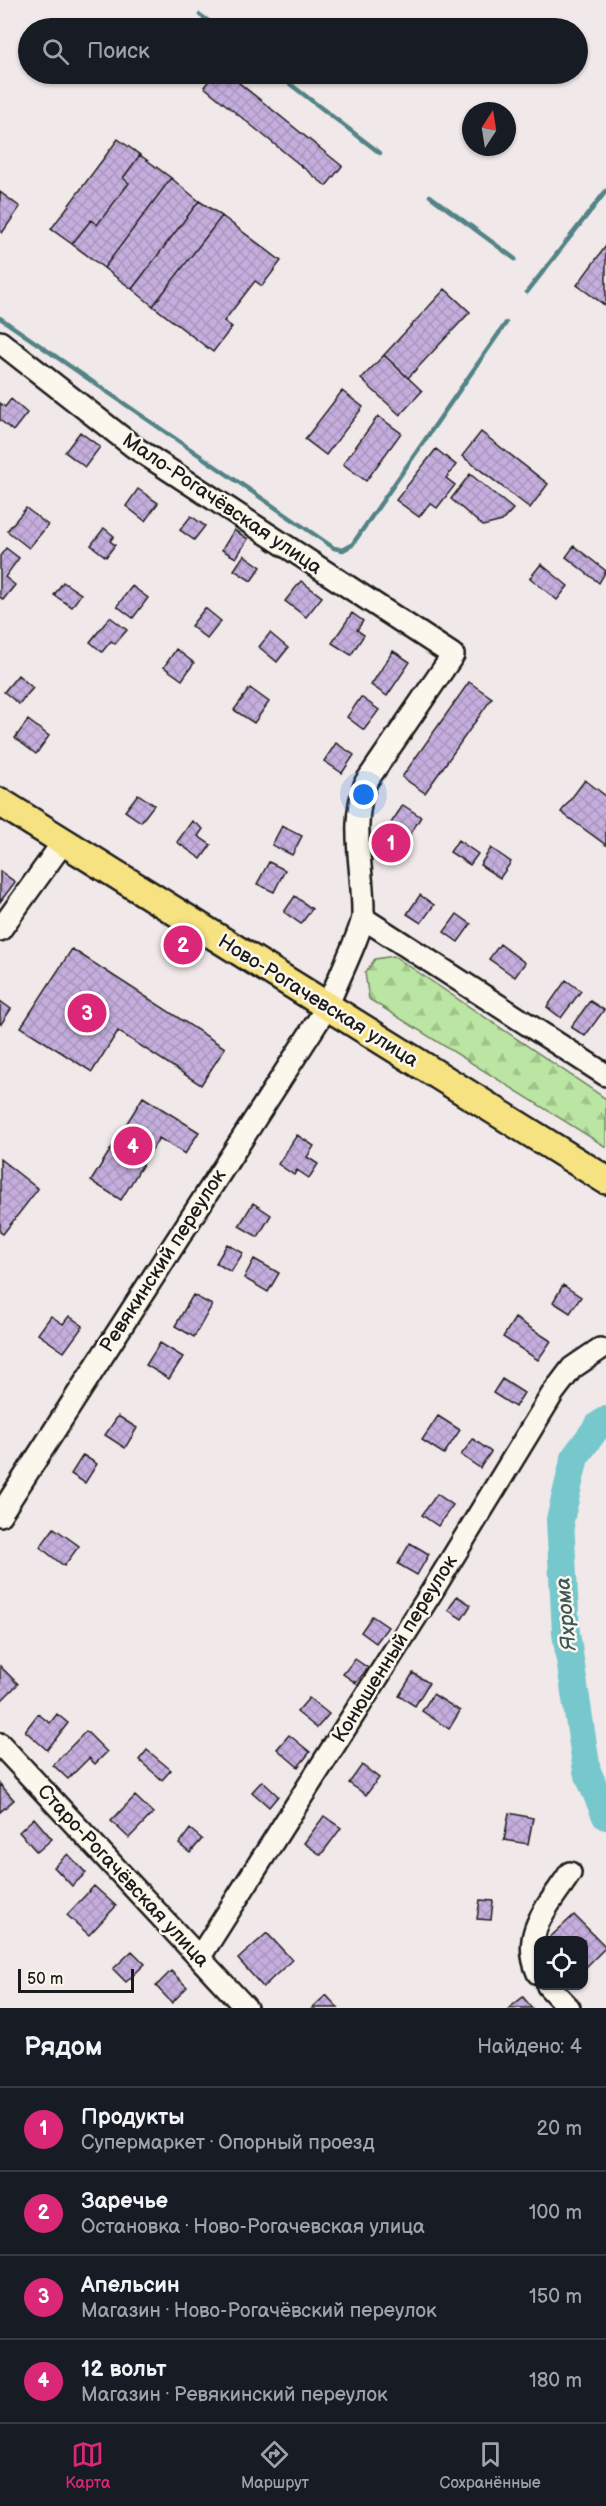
<!DOCTYPE html>
<html lang="ru">
<meta charset="utf-8">
<style>
:root{--surface:#171b24;--page:#20242c;--text:#f1f3f6;--muted:#9ea1a6;--line:#363941;--accent:#db2777}
body{margin:0;font-family:"Balsamiq Sans",sans-serif;background:var(--page);color:var(--text)}
.controls{position:absolute;right:18px;bottom:18px;display:grid;overflow:hidden;border-radius:12px;box-shadow:0 2px 4px #0004}
.controls button{width:54px;height:54px;display:grid;place-items:center;padding:0;border:0;border-bottom:2px solid var(--line);background:var(--surface);color:var(--text);font:30px sans-serif}
.compass{position:absolute;left:462px;top:102px;width:54px;height:54px;border-radius:50%;background:var(--surface);box-shadow:0 2px 4px #0004;rotate:12deg}
.scale{position:absolute;left:18px;bottom:15px;width:116px;box-sizing:border-box;padding-left:6px;border:3px solid #1c1c1c;border-top:0;font-size:16px;line-height:21px;white-space:nowrap;color:#1c1c1c;-webkit-text-stroke:4px #fbf7ec;paint-order:stroke}
.you{position:absolute;left:364px;top:795px;width:21px;height:21px;margin:-15px;border:4px solid #fff;border-radius:50%;background:#1a73e8;box-shadow:0 0 0 9px #1a73e833}
.badge{display:grid;place-items:center;width:39px;height:39px;border-radius:50%;background:var(--accent);color:#fff;font-size:20px;font-weight:700}
.pin{position:absolute;translate:-50% -50%;border:3px solid #fff;box-shadow:0 2px 6px #0006}
.list{margin:0;padding:0;list-style:none}
h2{display:flex;justify-content:space-between;align-items:center;height:78px;margin:0;padding:0 24px;font-size:26px}
h2 small{font-size:20px;font-weight:400;color:var(--muted)}
.list li{display:grid;grid-template-columns:39px 1fr auto;gap:18px;align-items:center;box-sizing:border-box;height:84px;padding:0 24px;border-top:2px solid var(--line)}
.list b{display:block;font-size:22px;white-space:nowrap}
.list p{margin:0;font-size:20px;white-space:nowrap;color:var(--muted)}
.list em{font-size:20px;font-style:normal;color:var(--muted)}
.icon{flex:none;width:33px;height:33px;fill:none;stroke:currentColor;stroke-width:2;stroke-linecap:round;stroke-linejoin:round}
.map{position:relative;flex:none;width:606px;height:2008px;overflow:hidden}
.search{position:absolute;background:var(--surface);box-shadow:0 2px 4px #0004;left:18px;right:18px;top:18px;height:66px;display:flex;align-items:center;gap:15px;box-sizing:border-box;padding:0 21px;border-radius:33px;color:var(--muted);font-size:22px}
.sheet{height:414px;background:var(--surface)}
nav{display:flex;justify-content:space-around;align-items:center;box-sizing:border-box;height:84px;border-top:2px solid var(--line);background:var(--surface);font-size:16px;color:var(--muted)}
nav a{display:grid;justify-items:center;gap:3px}
nav .on{color:var(--accent)}
.map>svg:first-child{display:block}
</style>
<div class="map">
<svg width="606" height="2008" viewBox="0 0 606 2008">
<defs>
<pattern id="forest-firs" width="22" height="20" patternUnits="userSpaceOnUse" patternTransform="scale(1.5)"><rect width="22" height="20" fill="#bbe5a2"/><path d="M5 1l3.5 6h-7zM16 11l3.5 6h-7z" fill="#a0c48b"/></pattern>
<pattern id="building-cross-hatch" width="8" height="8" patternUnits="userSpaceOnUse" patternTransform="scale(1.5)"><rect width="8" height="8" fill="#c5aedd"/><path d="M0 0l8 8M0 8l8-8" fill="none" stroke="#a995bd"/></pattern>
</defs>
<rect width="100%" height="100%" fill="#f0e8e9"/>
<filter id="ink" filterUnits="userSpaceOnUse"><feTurbulence type="fractalNoise" baseFrequency=".0167" numOctaves="2"/><feDisplacementMap in="SourceGraphic" scale="12" xChannelSelector="R" yChannelSelector="G"/><feConvolveMatrix kernelMatrix="1 2 1 2 8 2 1 2 1" color-interpolation-filters="sRGB"/></filter>
<g filter="url(#ink)">
<path fill="url(#forest-firs)" stroke="#6c805f" stroke-width="1.5" d="M394,956L606,1099V1147L369,999L365,973L375,959Z"/>
<g fill="none" stroke-linecap="round" stroke-linejoin="round">
<path stroke="#538386" stroke-width="4.5" d="M200,15L218,28
M277,74L380,153
M430,196L515,259
M527,292L606,191
M0,318L334,548L343,550L352,545L506,323"/>
<path stroke="#77c8cd" stroke-width="28" d="M606,1420L598,1426L575,1457L560,1520L566,1633L587,1771L606,1816"/>
</g>
<path fill="url(#building-cross-hatch)" stroke="#1c1c1c" stroke-width="1.5" d="M214,74H228L342,166L326,186L204,87Z
M118,139L140,155L123,178L129,183L97,225L91,220L72,244L51,229Z
M140,155L171,178L104,268L72,244L91,220L97,225L129,183L123,178Z
M171,178L199,201L132,289L104,268Z
M0,192L20,207L2,233L0,231Z
M199,201L222,216L153,306L132,289Z
M222,216L281,261L262,286L255,281L224,321L232,327L213,352L153,306Z
M606,246V306L577,285Z
M445,289L470,312L408,378L384,355Z
M384,355L422,391L400,415L361,379Z
M342,391L363,407L326,455L305,439Z
M11,399L27,413L13,431L0,420V403L5,407Z
M378,416L401,433L366,481L343,464Z
M80,432L100,447L85,467L65,452Z
M481,432L548,484L530,508L462,456Z
M436,449L456,465L446,478L455,485L437,508L430,503L419,517L396,500Z
M470,474L513,509L502,521L483,526L451,499Z
M138,489L158,503L145,521L126,506Z
M26,508L48,525L29,548L7,531Z
M191,516L205,526L194,540L180,530Z
M104,528L114,536L110,541L115,545L106,557L91,545Z
M234,530L248,539L236,558L222,550Z
M574,546L606,571L599,583L566,557Z
M6,548L19,558L5,577L15,585L3,600L0,597V556Z
M244,555L261,567L251,581L234,570Z
M541,564L568,586L557,600L530,578Z
M301,581L322,597L306,617L285,601Z
M63,582L81,594L72,607L54,595Z
M132,586L148,598L133,618L117,606Z
M205,608L221,621L207,639L191,626Z
M352,613L363,621L357,630L364,635L351,655L332,643Z
M110,617L127,630L115,644L111,641L102,652L90,642Z
M270,633L288,648L277,662L259,647Z
M176,649L194,663L182,680L164,667Z
M393,651L410,662L387,696L371,685Z
M18,675L33,688L19,704L4,692Z
M469,682L492,698L425,793L402,777Z
M250,688L269,702L254,723L234,710Z
M361,697L379,710L364,730L347,717Z
M28,720L49,736L36,754L15,738Z
M336,743L354,755L342,773L324,761Z
M585,780L606,796V845L561,812Z
M138,794L154,805L141,822L125,811Z
M403,805L421,817L409,836L391,823Z
M192,821L203,829L198,836L211,845L201,859L177,842Z
M391,823L409,836L390,864L372,852Z
M282,826L302,836L292,855L272,845Z
M458,840L478,854L470,865L450,852Z
M491,848L511,862L500,878L480,865Z
M269,862L285,870L274,892L257,884Z
M0,871L15,882L0,902Z
M420,895L434,905L421,923L407,914Z
M295,896L312,909L301,924L284,912Z
M457,914L471,924L458,942L444,932Z
M500,944L525,963L515,977L489,959Z
M72,949L225,1048L201,1085L118,1031L92,1072L21,1027Z
M566,980L581,991L561,1018L547,1007Z
M0,1001L11,1009L1,1024H0Z
M590,1001L604,1010L585,1036L571,1027Z
M143,1097L199,1132L185,1154L159,1138L121,1200L91,1181Z
M297,1135L314,1146L307,1157L318,1164L309,1178L297,1170L294,1175L278,1164Z
M0,1159L38,1189L3,1234L0,1232Z
M253,1203L271,1215L258,1237L239,1226Z
M227,1244L243,1253L231,1272L216,1263Z
M254,1259L279,1273L268,1292L244,1278Z
M563,1285L581,1297L570,1313L553,1302Z
M193,1295L212,1305L194,1337L175,1326Z
M51,1316L63,1324L69,1316L83,1326L64,1352L38,1334Z
M515,1318L551,1341L538,1360L503,1337Z
M160,1343L183,1357L169,1379L146,1365Z
M502,1379L524,1393L515,1407L493,1393Z
M118,1416L137,1428L125,1448L105,1435Z
M438,1416L460,1430L444,1454L422,1440Z
M473,1439L491,1452L480,1468L461,1455Z
M83,1455L97,1464L85,1483L71,1474Z
M437,1494L453,1505L438,1526L422,1515Z
M54,1528L79,1546L64,1566L40,1547Z
M410,1543L429,1554L417,1575L398,1564Z
M457,1596L471,1605L462,1619L448,1610Z
M372,1616L388,1627L376,1643L361,1632Z
M355,1659L368,1668L356,1683L343,1674Z
M0,1666L18,1684L0,1702Z
M413,1673L429,1683L415,1706L399,1696Z
M433,1694L460,1711L449,1729L422,1711Z
M309,1698L329,1714L317,1728L297,1712Z
M38,1714L50,1723L57,1714L68,1723L47,1750L25,1731Z
M86,1731L107,1752L95,1764L89,1758L68,1779L53,1765Z
M289,1735L310,1752L298,1767L277,1749Z
M147,1750L171,1770L162,1780L139,1760Z
M362,1765L379,1778L366,1795L349,1783Z
M262,1781L278,1796L269,1807L252,1792Z
M0,1784L14,1800L0,1812Z
M135,1796L153,1813L129,1838L111,1821Z
M509,1813L533,1818L528,1844L504,1840Z
M324,1816L341,1828L321,1855L304,1843Z
M34,1818L52,1839L37,1852L19,1832Z
M190,1829L202,1839L190,1853L179,1844Z
M68,1854L86,1873L72,1886L54,1867Z
M94,1886L116,1906L89,1935L67,1915Z
M480,1900L493,1901L491,1920L477,1919Z
M574,1915L606,1947L584,1969V1940H547Z
M267,1933L292,1960L263,1987L238,1959Z
M132,1951L145,1964L126,1982L113,1969Z
M171,1971L187,1987L172,2003L156,1986Z
M326,1995L338,2008H312Z
M523,1997L532,2008H509Z"/>
<g fill="none" stroke-linecap="round" stroke-linejoin="round">
<defs>
<path id="minor" d="M0,342L134,447L453,655L366,782C349,826 364,870 363,916C362,931 334,988 327,1007L0,1515
M363,918L606,1075
M0,930L64,841
M0,1744L246,2008
M199,1958L431,1593L553,1393L572,1368L600,1349
M538,1973C520,1932 549,1906 570,1873
M548,1986L569,2008"/>
<path id="major" d="M0,802L606,1180"/>
</defs>
<use href="#minor" stroke="#1c1c1c" stroke-width="26"/>
<use href="#major" stroke="#1c1c1c" stroke-width="32"/>
<use href="#minor" stroke="#fbf7ec" stroke-width="21"/>
<use href="#major" stroke="#f7e281" stroke-width="27"/>
</g>
</g>
<g text-anchor="middle" dominant-baseline="central" stroke-width="5" stroke-linejoin="round" paint-order="stroke">
<g font-size="20" fill="#1c1c1c" stroke="#fbf7ec">
<text transform="translate(222 504) rotate(34)">Мало-Рогачёвская улица</text>
<text transform="translate(318 1001) rotate(32)">Ново-Рогачевская улица</text>
<text transform="translate(163 1261) rotate(-57)">Ревякинский переулок</text>
<text transform="translate(395 1649) rotate(-58)">Конюшенный переулок</text>
<text transform="translate(123 1876) rotate(47)">Старо-Рогачёвская улица</text>
</g>
<g font-size="21" font-style="italic" fill="#3c585a" stroke="#fbf7ec">
<text transform="translate(566 1614) rotate(-95)">Яхрома</text>
</g>
</g>
</svg>
<div class="controls">
<button><svg class="icon" aria-label="locate" viewBox="0 0 24 24"><circle cx="12" cy="12" r="6"/><path d="M12 2v4M12 18v4M2 12h4M18 12h4"/></svg></button>
</div>
<svg class="compass" viewBox="-18 -18 36 36"><path d="M0-13l5 13h-10z" fill="#e53935"/><path d="M0 13l5-13h-10z" fill="#9ea1a6"/></svg>
<div class="scale">50 m</div>
<div class="you"></div>
<div class="pin badge" style="left:391px;top:843px">1</div>
<div class="pin badge" style="left:183px;top:945px">2</div>
<div class="pin badge" style="left:87px;top:1013px">3</div>
<div class="pin badge" style="left:133px;top:1146px">4</div>
<div class="search"><svg class="icon" aria-label="search" viewBox="0 0 24 24"><circle cx="10" cy="10" r="6"/><path d="M15 15l6 6"/></svg>Поиск</div>
</div>
<section class="sheet">
<h2>Рядом<small>Найдено: 4</small></h2>
<ul class="list">
<li><span class="badge">1</span><div><b>Продукты</b><p>Супермаркет · Опорный проезд</p></div><em>20 m</em></li>
<li><span class="badge">2</span><div><b>Заречье</b><p>Остановка · Ново-Рогачевская улица</p></div><em>100 m</em></li>
<li><span class="badge">3</span><div><b>Апельсин</b><p>Магазин · Ново-Рогачёвский переулок</p></div><em>150 m</em></li>
<li><span class="badge">4</span><div><b>12 вольт</b><p>Магазин · Ревякинский переулок</p></div><em>180 m</em></li>
</ul>
</section>
<nav>
<a class="on"><svg class="icon" aria-label="map" viewBox="0 0 24 24"><path d="M3 6l6-2 6 2 6-2v14l-6 2-6-2-6 2zM9 4v14M15 6v14"/></svg>Карта</a>
<a><svg class="icon" aria-label="directions" viewBox="0 0 24 24"><path d="M12 3l9 9-9 9-9-9zM9 14v-3h6M13 9l2 2-2 2"/></svg>Маршрут</a>
<a><svg class="icon" aria-label="saved" viewBox="0 0 24 24"><path d="M7 4h10v16l-5-4-5 4z"/></svg>Сохранённые</a>
</nav>
